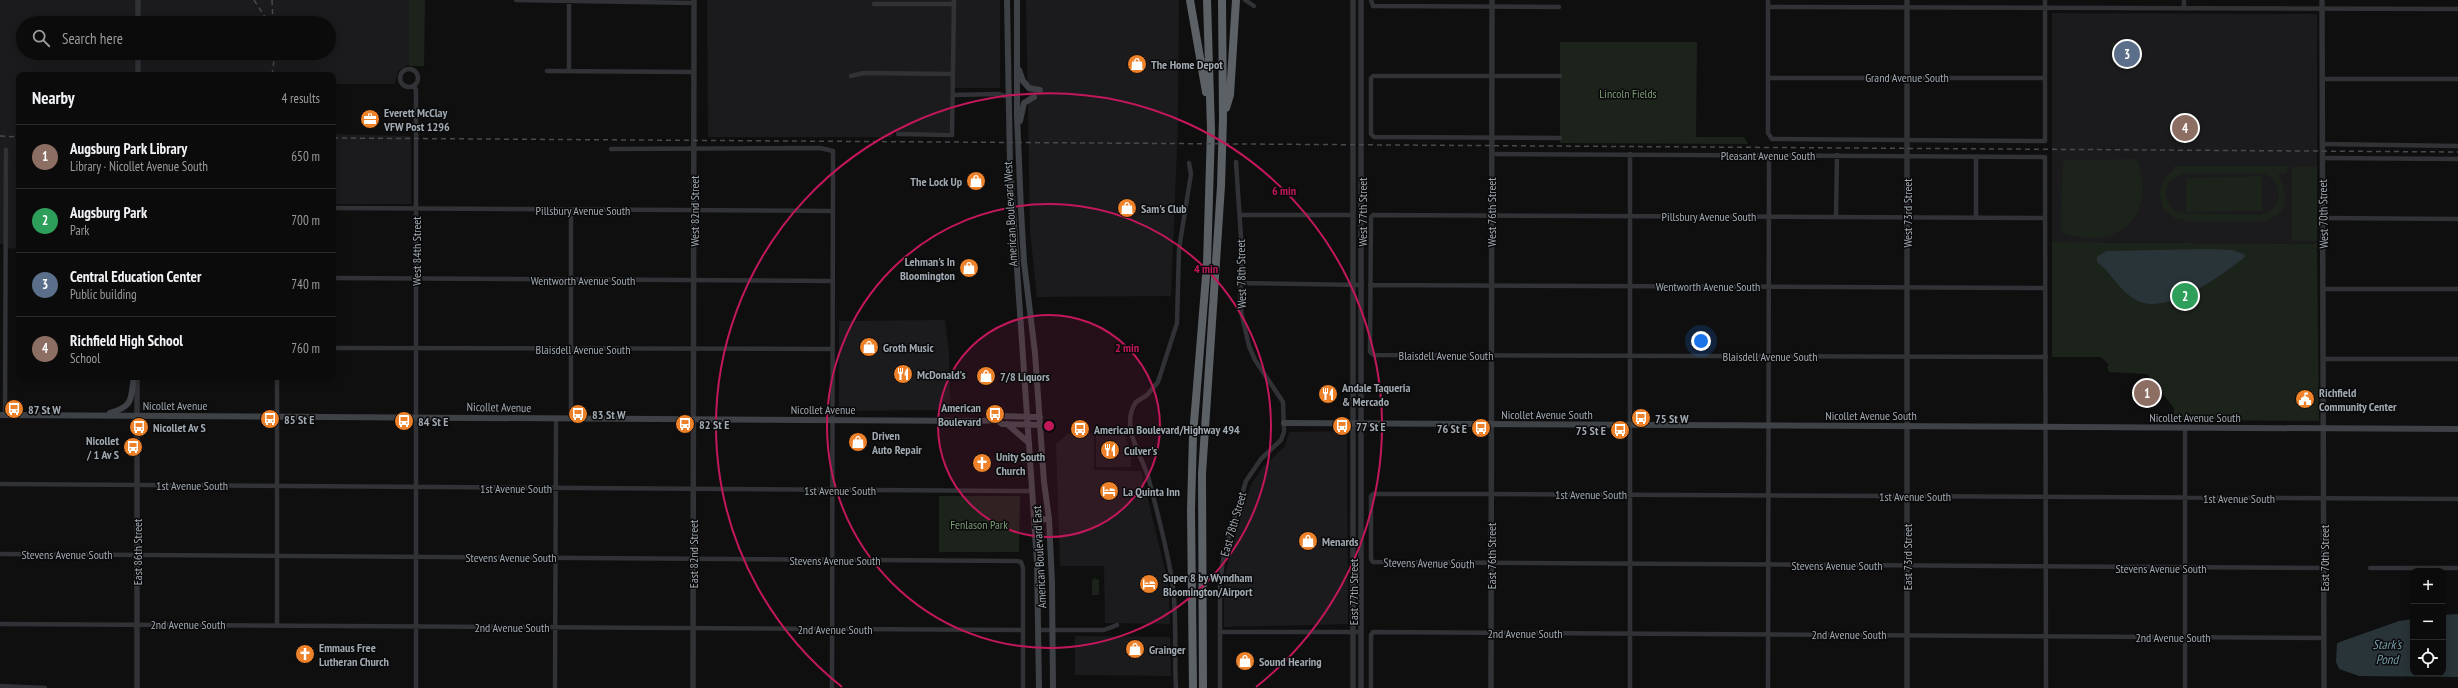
<!DOCTYPE html>
<meta charset="utf-8">
<style>
:root{--surface:#0b0b0c;--page:#141415;--text:#f1f3f6;--muted:#9a9b9d;--line:#2b2b2d;--accent:#0f766e}
body{margin:0;font-family:"PT Sans Narrow",sans-serif;background:var(--page);color:var(--text)}
.controls{position:absolute;right:12px;bottom:12px;display:grid;overflow:hidden;border-radius:8px;box-shadow:0 2px 10px #0003}
.controls button{width:36px;height:36px;display:grid;place-items:center;padding:0;border:0;border-bottom:1px solid var(--line);background:var(--surface);color:var(--text);font:20px sans-serif}
.you{position:absolute;left:1701px;top:341px;width:14px;height:14px;margin:-10px;border:3px solid #fff;border-radius:50%;background:#1a73e8;box-shadow:0 0 0 6px #1a73e833}
.badge{display:grid;place-items:center;width:26px;height:26px;border-radius:50%;background:var(--accent);color:#fff;font-size:13px;font-weight:700}
.pin{position:absolute;translate:-50% -50%;border:2px solid #fff;box-shadow:0 1px 4px #0006}
.list{margin:0;padding:0;list-style:none}
h2{display:flex;justify-content:space-between;align-items:center;height:52px;margin:0;padding:0 16px;font-size:17px}
h2 small{font-size:13px;font-weight:400;color:var(--muted)}
.list li{display:grid;grid-template-columns:26px 1fr auto;gap:12px;align-items:center;box-sizing:border-box;height:64px;padding:0 16px;border-top:1px solid var(--line)}
.list b{display:block;font-size:15px;white-space:nowrap}
.list p{margin:0;font-size:13px;white-space:nowrap;color:var(--muted)}
.list em{font-size:13px;font-style:normal;color:var(--muted)}
.icon{flex:none;width:22px;height:22px;fill:none;stroke:currentColor;stroke-width:2;stroke-linecap:round;stroke-linejoin:round}
.map{position:relative;flex:none;width:2458px;height:688px;overflow:hidden}
.search{position:absolute;background:var(--surface);box-shadow:0 2px 10px #0003;left:16px;top:16px;width:320px;height:44px;display:flex;align-items:center;gap:10px;box-sizing:border-box;padding:0 14px;border-radius:22px;color:var(--muted);font-size:15px}
.panel{position:absolute;background:var(--surface);box-shadow:0 2px 10px #0003;left:16px;top:72px;width:320px;height:308px;border-radius:8px}
.map>svg:first-child{display:block}
</style>
<div class="map">
<svg width="2458" height="688" viewBox="0 0 2458 688">
<rect width="100%" height="100%" fill="#0f0f10"/>
<path fill="#1b1b1d" fill-rule="evenodd" d="M0,0H410L411,63L398,71L395,84H333V75H19V248L11,249L0,243ZM23,23H329V53H23Z
M707,0H1000V88H950V132H893L892,137H708Z
M1026,0H1179L1178,124L1171,296L1037,297L1030,231Z
M2052,13L2317,14V244L2052,242Z
M333,134L411,136V204H333Z
M945,320L949,352L950,410L839,411V321Z
M1344,431L1347,435L1348,624L1224,627V577L1243,505L1252,483L1263,467L1285,446L1289,432Z
M1094,433V470L1141,471L1168,582L1170,624L1105,623L1104,566H1060L1056,444L1068,434Z
M1096,433H1124L1131,451V467H1096Z
M1075,636L1170,637L1171,676L1075,675Z"/>
<path fill="#1c231b" fill-rule="evenodd" d="M409,0H425L424,66H409Z
M1560,42H1697L1696,137H1744L1748,144L1560,143Z
M2112,43H2121V59H2112Z
M2136,159C2160,216 2116,253 2061,232L2063,162L2066,160Z
M2174,166H2287V173L2278,174C2288,194 2291,216 2261,221H2187L2174,218L2163,208L2159,193L2164,179L2174,169ZM2184,173L2264,174C2286,182 2283,212 2259,215L2180,213C2166,207 2162,194 2170,181Z
M2292,167H2317V241H2292Z
M2262,176V211L2186,212V178Z
M2052,242L2317,244L2319,421L2174,420V408L2147,374L2109,372L2107,367L2109,365L2101,357H2052Z
M939,496H1020L1019,552H939Z
M1094,578L1099,580V595H1092V580Z"/>
<path fill="#293438" d="M2207,249L2232,250L2244,254L2245,257C2222,275 2166,317 2136,300C2119,291 2112,273 2097,262V257L2106,251Z
M2458,614V677L2359,676L2339,669L2336,662L2337,643L2399,621L2413,619V673H2443V615Z"/>
<g fill="none" stroke-linecap="round" stroke-linejoin="round">
<path stroke="#303235" stroke-width="4.5" d="M516,0L694,3
M1245,0L1254,6
M1371,0L1373,6L1559,7
M1768,0V133L1772,139L2045,141V0
M2184,0V9
M874,4H954
M1768,7L2458,9
M400 78a9 9 0 1 1 18 0a9 9 0 1 1-18 0Z
M547,71L694,72
M569,71V0
M851,76L864,73L953,74
M1768,78H2045
M2322,79H2458
M414,86L416,90V688
M953,95L998,94L1009,97
M898,134L952,135L954,0
M1560,138L1374,137L1371,134V78L1373,76H1560
M2323,144L2458,146
M611,149L820,148L833,151L832,688
M1491,154L2045,157L2046,688
M1630,154V688
M2323,158L2458,159
M333,208L833,211
M1240,215H1353
M1836,217L1837,155
M1976,217V157
M2045,218L1373,215L1371,217L1370,352L1374,355L2046,357
M2323,218L2458,219
M333,278L833,281
M1241,283L1362,285
M1370,285L2045,288
M2324,289H2458
M333,348L833,349
M2324,359H2458
M277,377V625
M5,415L6,150
M571,418V210
M2185,428V688
M0,484L1032,491
M0,554L1017,561L1021,562L1023,568V688
M2324,568L1373,562L1371,559V496L1373,494H1491L2458,499
M2370,568H2458
M0,624L1023,630
M1038,630H1104L1117,625
M1220,632H1361
M0,686L45,688
M555,688L556,418
M1176,688C1174,655 1177,620 1173,587C1168,551 1158,515 1149,480C1143,456 1119,427 1136,402L1147,395L1158,382L1177,323L1179,249L1191,174L1189,163
M1220,688V582L1224,554L1246,481L1261,459L1281,440L1284,432L1283,402L1255,360L1249,346L1242,316L1240,301L1242,253L1236,162
M1371,688V635L1373,632L2324,638
M1768,688L1769,157"/>
<path stroke="#303235" stroke-width="5.5" d="M138,0V23
M1353,0V688
M1907,0V688
M2322,0L2324,688
M138,53V75
M137,377V688
M693,688L694,0
M1361,688V0
M1491,688L1492,0"/>
<path stroke="#3e4145" stroke-width="6" d="M1007,0L1010,166L1037,562L1039,688
M1017,0V115L1021,210L1024,262L1035,353L1044,482L1049,519L1052,582L1053,688
M1019,70L1023,81L1029,88L1040,90
M1020,121L1024,103L1034,97
M110,413C135,406 130,398 134,377
M0,415L979,421L997,420L1001,416L1040,417
M997,420L1002,424L1041,425
M1284,423L2458,429
M1007,424L1029,443
M1034,520L1049,519"/>
<path stroke="#5c6166" stroke-width="8" d="M1190,0L1206,92
M1226,108L1230,95L1236,0
M1193,688L1191,510L1193,435L1207,264L1211,130L1207,0
M1203,688L1202,474L1221,186L1223,118L1222,0"/>
<path stroke="#474a4e" stroke-width="1.5" stroke-dasharray="5 4" stroke-linecap="butt" d="M254,0L269,23
M272,0L273,23
M272,75L275,53
M0,136L19,137
M333,138L2458,152"/>
</g>
<circle cx="1049" cy="426" r="111" fill="#c2185b" fill-opacity=".12"/>
<g fill="none" stroke="#c2185b" stroke-width="2">
<circle cx="1049" cy="426" r="111"/>
<circle cx="1049" cy="426" r="222"/>
<path d="M842 687A333 333 0 1 1 1256 687"/>
</g>
<defs>
<symbol id="shop-disc" viewBox="-11 -11 22 22"><circle r="9.5" fill="#ee822a" stroke="#0a0a0b"/><path d="M-5-2.5h2.3a2.7 3.5 0 0 1 5.4 0H5L5.5 6h-11ZM-1.5-2.5h3a1.5 2.3 0 0 0-3 0Z" fill="#fff"/></symbol>
<symbol id="office-disc" viewBox="-11 -11 22 22"><circle r="9.5" fill="#ee822a" stroke="#0a0a0b"/><path d="M-6-3h4V-5.5h4V-3h4V5H-6ZM-1-4.5V-3h2v-1.5ZM-6 0V1H6V0Z" fill="#fff"/></symbol>
<symbol id="restaurant-disc" viewBox="-11 -11 22 22"><circle r="9.5" fill="#ee822a" stroke="#0a0a0b"/><path d="M-5-6h1v4h1v-4h1v4h1v-4h1v5L-1.5 .5V6h-2V.5L-5-1ZM5-6V6H3V1.5H1.5Q1.5-4 5-6Z" fill="#fff"/></symbol>
<symbol id="civic-disc" viewBox="-11 -11 22 22"><circle r="9.5" fill="#ee822a" stroke="#0a0a0b"/><path d="M-.6-6.5H3V-4.5H.6V-3L4-1V1h2V6H-6V1h2V-1L-.6-3ZM-1.2 2.5V6h2.4V2.5Z" fill="#fff"/></symbol>
<symbol id="bus-disc" viewBox="-11 -11 22 22"><circle r="9.5" fill="#ee822a" stroke="#0a0a0b"/><path d="M-5-6H5V4H4V6H2V4H-2V6H-4V4H-5ZM-3.5-4V0h7V-4ZM-3.5 1.2v1.5H-2V1.2ZM2 1.2v1.5H3.5V1.2Z" fill="#fff"/></symbol>
<symbol id="church-disc" viewBox="-11 -11 22 22"><circle r="9.5" fill="#ee822a" stroke="#0a0a0b"/><path d="M-1.2-6h2.4v3.5h3.3v2.4h-3.3V6h-2.4V-.1h-3.3v-2.4h3.3Z" fill="#fff"/></symbol>
<symbol id="hotel-disc" viewBox="-11 -11 22 22"><circle r="9.5" fill="#ee822a" stroke="#0a0a0b"/><path d="M-6-4.5h1.5V1H6V5H4.5V3h-9V5H-6ZM-4 0a1.8 1.8 0 1 1 3.6 0ZM.5 0V-2.5h3Q6-2.5 6 0Z" fill="#fff"/></symbol>
</defs>
<g fill-rule="evenodd">
<use href="#shop-disc" x="1126" y="53" width="22" height="22"/>
<use href="#office-disc" x="359" y="108" width="22" height="22"/>
<use href="#shop-disc" x="965" y="170" width="22" height="22"/>
<use href="#shop-disc" x="1116" y="197" width="22" height="22"/>
<use href="#shop-disc" x="958" y="257" width="22" height="22"/>
<use href="#shop-disc" x="858" y="336" width="22" height="22"/>
<use href="#restaurant-disc" x="892" y="363" width="22" height="22"/>
<use href="#shop-disc" x="975" y="365" width="22" height="22"/>
<use href="#restaurant-disc" x="1317" y="383" width="22" height="22"/>
<use href="#civic-disc" x="2294" y="388" width="22" height="22"/>
<use href="#bus-disc" x="3" y="398" width="22" height="22"/>
<use href="#bus-disc" x="567" y="403" width="22" height="22"/>
<use href="#bus-disc" x="984" y="403" width="22" height="22"/>
<use href="#bus-disc" x="1630" y="407" width="22" height="22"/>
<use href="#bus-disc" x="259" y="408" width="22" height="22"/>
<use href="#bus-disc" x="393" y="410" width="22" height="22"/>
<use href="#bus-disc" x="674" y="413" width="22" height="22"/>
<use href="#bus-disc" x="1331" y="415" width="22" height="22"/>
<use href="#bus-disc" x="128" y="416" width="22" height="22"/>
<use href="#bus-disc" x="1470" y="417" width="22" height="22"/>
<use href="#bus-disc" x="1069" y="418" width="22" height="22"/>
<use href="#bus-disc" x="1609" y="419" width="22" height="22"/>
<use href="#shop-disc" x="847" y="431" width="22" height="22"/>
<use href="#bus-disc" x="122" y="436" width="22" height="22"/>
<use href="#restaurant-disc" x="1099" y="439" width="22" height="22"/>
<use href="#church-disc" x="971" y="452" width="22" height="22"/>
<use href="#hotel-disc" x="1098" y="480" width="22" height="22"/>
<use href="#shop-disc" x="1297" y="530" width="22" height="22"/>
<use href="#hotel-disc" x="1138" y="573" width="22" height="22"/>
<use href="#shop-disc" x="1124" y="638" width="22" height="22"/>
<use href="#church-disc" x="294" y="643" width="22" height="22"/>
<use href="#shop-disc" x="1234" y="650" width="22" height="22"/>
</g>
<g text-anchor="middle" dominant-baseline="central" stroke-width="3" stroke-linejoin="round" paint-order="stroke">
<g font-size="12" font-weight="bold" fill="#a0a9b1" stroke="#0a0a0b" text-anchor="start">
<text x="1151" y="64">The Home Depot</text>
<text x="384" y="112">Everett McClay<tspan x="384" dy="14">VFW Post 1296</tspan></text>
<text x="962" y="181" text-anchor="end">The Lock Up</text>
<text x="1141" y="208">Sam's Club</text>
<text x="955" y="261" text-anchor="end">Lehman's In<tspan x="955" dy="14">Bloomington</tspan></text>
<text x="883" y="347">Groth Music</text>
<text x="917" y="374">McDonald's</text>
<text x="1000" y="376">7/8 Liquors</text>
<text x="1342" y="387">Andale Taqueria<tspan x="1342" dy="14">&amp; Mercado</tspan></text>
<text x="2319" y="392">Richfield<tspan x="2319" dy="14">Community Center</tspan></text>
<text x="981" y="407" text-anchor="end">American<tspan x="981" dy="14">Boulevard</tspan></text>
<text x="28" y="409">87 St W</text>
<text x="592" y="414">83 St W</text>
<text x="1655" y="418">75 St W</text>
<text x="284" y="419">85 St E</text>
<text x="418" y="421">84 St E</text>
<text x="699" y="424">82 St E</text>
<text x="1356" y="426">77 St E</text>
<text x="153" y="427">Nicollet Av S</text>
<text x="1467" y="428" text-anchor="end">76 St E</text>
<text x="1094" y="429">American Boulevard/Highway 494</text>
<text x="1606" y="430" text-anchor="end">75 St E</text>
<text x="872" y="435">Driven<tspan x="872" dy="14">Auto Repair</tspan></text>
<text x="119" y="440" text-anchor="end">Nicollet<tspan x="119" dy="14">/ 1 Av S</tspan></text>
<text x="1124" y="450">Culver's</text>
<text x="996" y="456">Unity South<tspan x="996" dy="14">Church</tspan></text>
<text x="1123" y="491">La Quinta Inn</text>
<text x="1322" y="541">Menards</text>
<text x="1163" y="577">Super 8 by Wyndham<tspan x="1163" dy="14">Bloomington/Airport</tspan></text>
<text x="319" y="647">Emmaus Free<tspan x="319" dy="14">Lutheran Church</tspan></text>
<text x="1149" y="649">Grainger</text>
<text x="1259" y="661">Sound Hearing</text>
</g>
<g font-size="12" fill="#a0a9b1" stroke="#0a0a0b">
<text x="1907" y="77">Grand Avenue South</text>
<text x="1768" y="155">Pleasant Avenue South</text>
<text x="583" y="210">Pillsbury Avenue South</text>
<text transform="translate(694 211) rotate(-90)">West 82nd Street</text>
<text transform="translate(1362 212) rotate(-90)">West 77th Street</text>
<text transform="translate(1491 212) rotate(-90)">West 76th Street</text>
<text transform="translate(1907 213) rotate(-90)">West 73rd Street</text>
<text transform="translate(1010 214) rotate(-93)">American Boulevard West</text>
<text transform="translate(2323 214) rotate(-91)">West 70th Street</text>
<text x="1709" y="216">Pillsbury Avenue South</text>
<text transform="translate(416 251) rotate(-90)">West 84th Street</text>
<text transform="translate(1241 274) rotate(-91)">West 78th Street</text>
<text x="583" y="280">Wentworth Avenue South</text>
<text x="1708" y="286">Wentworth Avenue South</text>
<text x="583" y="349">Blaisdell Avenue South</text>
<text x="1446" y="355">Blaisdell Avenue South</text>
<text x="1770" y="356">Blaisdell Avenue South</text>
<text x="175" y="405">Nicollet Avenue</text>
<text transform="translate(499 407) rotate(1)">Nicollet Avenue</text>
<text x="823" y="409">Nicollet Avenue</text>
<text x="1547" y="414">Nicollet Avenue South</text>
<text x="1871" y="415">Nicollet Avenue South</text>
<text x="2195" y="417">Nicollet Avenue South</text>
<text x="192" y="485">1st Avenue South</text>
<text x="516" y="488">1st Avenue South</text>
<text x="840" y="490">1st Avenue South</text>
<text x="1591" y="494">1st Avenue South</text>
<text x="1915" y="496">1st Avenue South</text>
<text x="2239" y="498">1st Avenue South</text>
<text transform="translate(1233 524) rotate(-74)">East 78th Street</text>
<text transform="translate(137 552) rotate(-90)">East 86th Street</text>
<text x="67" y="554">Stevens Avenue South</text>
<text transform="translate(693 554) rotate(-90)">East 82nd Street</text>
<text transform="translate(1491 556) rotate(-90)">East 76th Street</text>
<text x="511" y="557">Stevens Avenue South</text>
<text transform="translate(1039 557) rotate(-93)">American Boulevard East</text>
<text transform="translate(1907 557) rotate(-90)">East 73rd Street</text>
<text transform="translate(2324 558) rotate(-90)">East 70th Street</text>
<text x="835" y="560">Stevens Avenue South</text>
<text transform="translate(1429 563) rotate(1)">Stevens Avenue South</text>
<text x="1837" y="565">Stevens Avenue South</text>
<text x="2161" y="568">Stevens Avenue South</text>
<text transform="translate(1353 592) rotate(-90)">East 77th Street</text>
<text x="188" y="624">2nd Avenue South</text>
<text x="512" y="627">2nd Avenue South</text>
<text x="835" y="629">2nd Avenue South</text>
<text x="1525" y="633">2nd Avenue South</text>
<text x="1849" y="634">2nd Avenue South</text>
<text x="2173" y="637">2nd Avenue South</text>
</g>
<g font-size="12" fill="#7d9c77" stroke="#0a0a0b">
<text x="1628" y="93">Lincoln Fields</text>
<text x="979" y="524">Fenlason Park</text>
</g>
<g font-size="13" font-style="italic" fill="#779fac" stroke="#0a0a0b">
<text x="2387" y="644">Stark's<tspan x="2387" dy="15">Pond</tspan></text>
</g>
</g>
<circle cx="1049" cy="426" r="6" fill="#c2185b" stroke="#0a0a0b" stroke-width="2"/>
<g font-size="12" text-anchor="middle" font-weight="bold" fill="#c2185b" stroke="#0a0a0b" stroke-width="3" stroke-linejoin="round" paint-order="stroke">
<text x="1284" y="195">6 min</text>
<text x="1206" y="273">4 min</text>
<text x="1127" y="352">2 min</text>
</g>
</svg>
<div class="controls">
<button>+</button>
<button>−</button>
<button><svg class="icon" aria-label="locate" viewBox="0 0 24 24"><circle cx="12" cy="12" r="6"/><path d="M12 2v4M12 18v4M2 12h4M18 12h4"/></svg></button>
</div>
<div class="you"></div>
<div class="pin badge" style="left:2147px;top:393px;background:#8d6e63">1</div>
<div class="pin badge" style="left:2185px;top:296px;background:#2e9e5b">2</div>
<div class="pin badge" style="left:2127px;top:54px;background:#5c6f8a">3</div>
<div class="pin badge" style="left:2185px;top:128px;background:#8d6e63">4</div>
<div class="search"><svg class="icon" aria-label="search" viewBox="0 0 24 24"><circle cx="10" cy="10" r="6"/><path d="M15 15l6 6"/></svg>Search here</div>
<section class="panel">
<h2>Nearby<small>4 results</small></h2>
<ul class="list">
<li><span class="badge" style="background:#8d6e63">1</span><div><b>Augsburg Park Library</b><p>Library · Nicollet Avenue South</p></div><em>650 m</em></li>
<li><span class="badge" style="background:#2e9e5b">2</span><div><b>Augsburg Park</b><p>Park</p></div><em>700 m</em></li>
<li><span class="badge" style="background:#5c6f8a">3</span><div><b>Central Education Center</b><p>Public building</p></div><em>740 m</em></li>
<li><span class="badge" style="background:#8d6e63">4</span><div><b>Richfield High School</b><p>School</p></div><em>760 m</em></li>
</ul>
</section>
</div>
